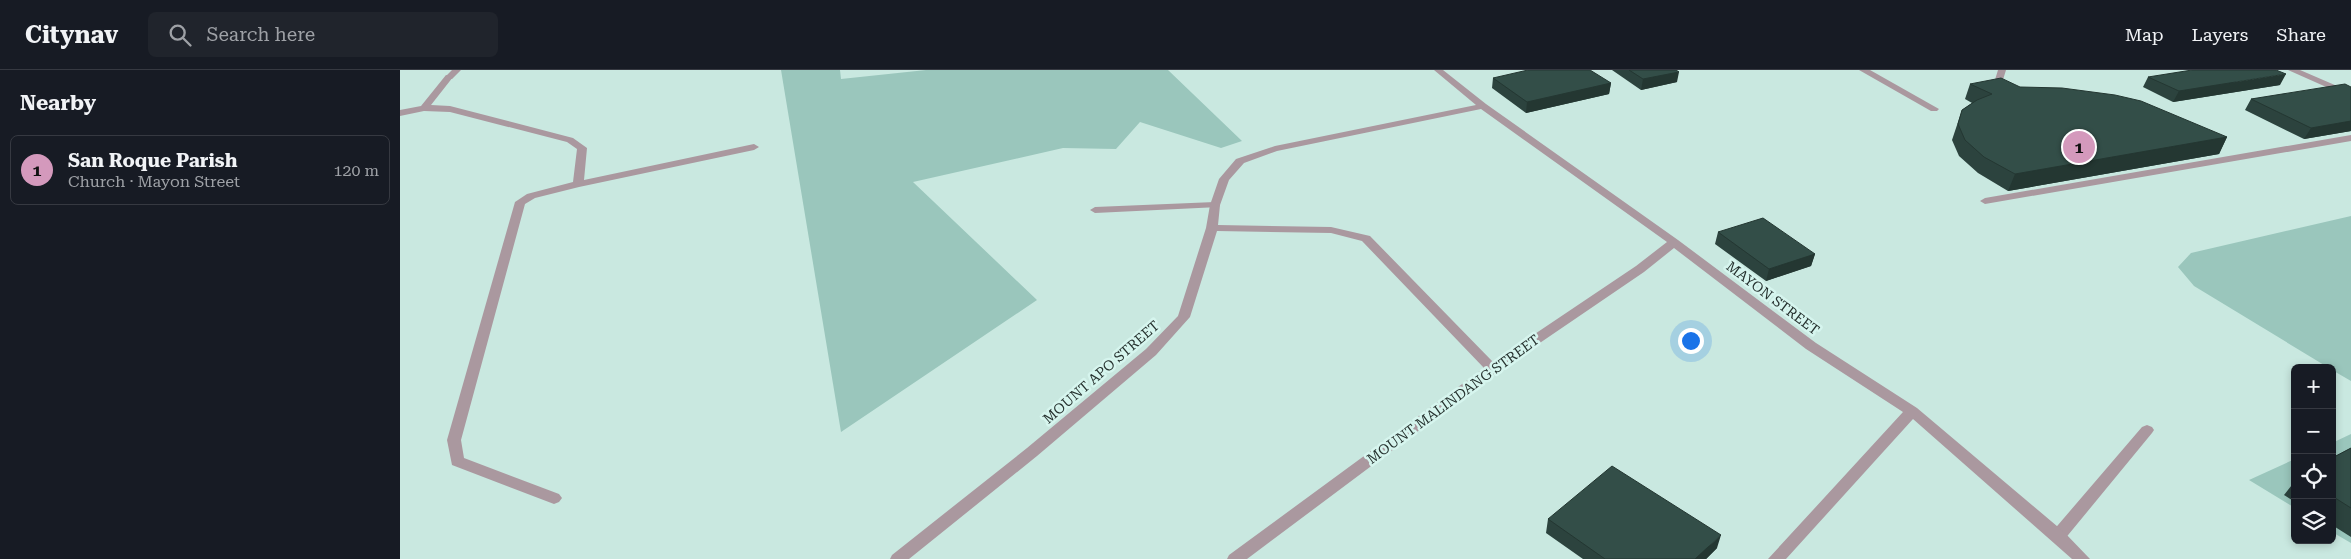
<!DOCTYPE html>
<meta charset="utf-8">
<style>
:root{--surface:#171b24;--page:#20242c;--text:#f1f3f6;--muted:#9ea1a6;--line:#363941;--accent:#d499bc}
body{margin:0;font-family:"Roboto Serif",serif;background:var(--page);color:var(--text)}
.controls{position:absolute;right:15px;bottom:15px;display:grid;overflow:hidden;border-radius:8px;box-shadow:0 2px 8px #0003}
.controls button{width:45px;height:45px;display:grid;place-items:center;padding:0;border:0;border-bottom:1px solid var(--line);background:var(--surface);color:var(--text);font:25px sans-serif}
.you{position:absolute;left:1290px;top:270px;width:18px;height:18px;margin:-12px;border:4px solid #fff;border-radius:50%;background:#1a73e8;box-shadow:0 0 0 8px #1a73e833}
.badge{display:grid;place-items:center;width:32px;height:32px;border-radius:50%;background:var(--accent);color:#111;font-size:16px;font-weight:700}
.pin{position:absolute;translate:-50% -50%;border:2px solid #fff;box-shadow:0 1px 5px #0006}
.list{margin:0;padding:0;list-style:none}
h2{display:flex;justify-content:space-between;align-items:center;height:65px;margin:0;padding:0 20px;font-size:21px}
h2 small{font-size:16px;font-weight:400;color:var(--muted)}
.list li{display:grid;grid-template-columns:32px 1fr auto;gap:15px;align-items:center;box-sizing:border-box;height:70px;margin:0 10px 10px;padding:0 10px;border:1px solid var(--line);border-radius:8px}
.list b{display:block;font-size:19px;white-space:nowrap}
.list p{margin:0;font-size:16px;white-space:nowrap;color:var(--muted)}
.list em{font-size:16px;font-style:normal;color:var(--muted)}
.icon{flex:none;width:28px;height:28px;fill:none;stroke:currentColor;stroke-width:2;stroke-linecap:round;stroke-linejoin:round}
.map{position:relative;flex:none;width:1951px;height:489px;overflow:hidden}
header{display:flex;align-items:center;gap:30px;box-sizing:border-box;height:70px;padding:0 25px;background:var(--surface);border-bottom:1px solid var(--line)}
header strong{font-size:24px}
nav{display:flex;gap:28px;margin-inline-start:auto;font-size:18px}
.search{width:350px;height:45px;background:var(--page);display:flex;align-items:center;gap:12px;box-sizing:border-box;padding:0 18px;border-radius:8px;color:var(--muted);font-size:19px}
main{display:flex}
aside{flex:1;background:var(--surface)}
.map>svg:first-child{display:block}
</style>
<header>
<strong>Citynav</strong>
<div class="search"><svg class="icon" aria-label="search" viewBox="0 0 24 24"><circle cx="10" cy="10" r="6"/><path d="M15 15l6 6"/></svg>Search here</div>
<nav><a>Map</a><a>Layers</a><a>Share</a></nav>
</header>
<main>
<aside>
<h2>Nearby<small></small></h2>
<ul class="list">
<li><span class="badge">1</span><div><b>San Roque Parish</b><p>Church · Mayon Street</p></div><em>120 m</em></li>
</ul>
</aside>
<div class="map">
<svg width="1951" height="489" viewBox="0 0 1951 489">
<rect width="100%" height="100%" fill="#c9e8e0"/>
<path fill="#9ac6bc" d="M381,0H440L441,9L526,0H768L842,71L821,78L740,52L716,79L663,78L513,112L637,230L441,362Z
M1951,146V311L1932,300V298H1929L1794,216L1778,197L1791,183Z
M1951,364V473L1932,462V373Z
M1895,389V438L1849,410Z"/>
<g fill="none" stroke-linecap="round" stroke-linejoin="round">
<path fill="#aa989f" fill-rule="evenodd" d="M1459,0H1470L1539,39L1537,41H1531Z
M1598,0H1606L1602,13L1598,16L1594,13Z
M1888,0H1900L1951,22V28Z
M46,5L53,7L31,35L50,36L173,68L187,78L184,110L354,74L359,77L354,80L179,117L135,128L125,134L61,370L64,388L159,424L162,428L159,432L154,434L52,395L47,370L115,132L127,124L173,112L177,79L167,72L50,42L24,41L0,46V40L21,36Z
M1951,65V71L1585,134L1580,131L1585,128Z
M815,132L820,135L819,137L695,143L690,140L695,137Z
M1747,355L1752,357L1754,360L1752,363L1664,470L1658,472L1652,470L1650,466L1652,462L1742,357Z"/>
<path fill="#aa989f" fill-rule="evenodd" d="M52,0H61L52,9H46L45,7Z
M1034,0H1043L1086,34L1278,170L1416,273L1517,338L1664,462L1690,489H1672L1513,349L1386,489H1368L1503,342L1406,279L1274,178L1244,202L1097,302L847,489H827L829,485L1084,298L962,171L931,163L817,161L790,247L756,285L637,386L509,489H490L492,485L627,378L746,279L778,246L806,158L810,135L819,109L836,89L875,76L1076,35ZM1081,39L1267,172L1236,196L1093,292L970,166L931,157L818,155L820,135L829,110L844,93L877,81Z"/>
</g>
<path fill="#2c433e" d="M1212,0H1276L1277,12L1241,20Z
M1748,7L1880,15L1773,32L1743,17Z
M1093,8L1211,13L1209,24L1126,43L1092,18Z
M1570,14L1620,17L1827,67L1819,84L1608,121L1578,103L1559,86L1552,70L1562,40L1572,33L1565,29Z
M1951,17V61L1904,69L1845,40L1851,29Z
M1318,162L1415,184L1411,196L1366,211L1315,174Z
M1951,378V467L1932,455V388Z
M1895,411V432L1884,425Z
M1148,449L1317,478L1306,489H1183L1146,463Z"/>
<path fill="#243732" d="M1279,2L1277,12L1241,20L1243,9Z
M1886,4L1880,15L1773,32L1779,21Z
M1211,13L1209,24L1126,43L1127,32Z
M1951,51V61L1904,69L1911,58Z
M1827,67L1819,84L1608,121L1615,104Z
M1415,184L1411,196L1366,211L1369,199Z
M1321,465L1317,478L1306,489H1295Z"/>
<path fill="#334e48" stroke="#243732" d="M1128,0H1190L1211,13L1127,32L1093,8Z
M1229,0H1276L1279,2L1243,9Z
M1792,0H1876L1886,4L1779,21L1748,7Z
M1601,8L1620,17L1662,18L1715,25L1741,31L1827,67L1615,104L1584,87L1565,70L1558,54L1562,40L1577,30L1592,24L1570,14Z
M1945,14L1951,17V51L1911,58L1851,29Z
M1363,148L1415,184L1369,199L1318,162Z
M1951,378V438L1932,426V388Z
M1212,396L1321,465L1295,489H1205L1148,449Z"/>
<g text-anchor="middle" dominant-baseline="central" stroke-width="5" stroke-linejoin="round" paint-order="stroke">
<g font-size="14" fill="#26322f" stroke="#d6f5ee">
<text transform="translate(1373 228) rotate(37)">MAYON STREET</text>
<text transform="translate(701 302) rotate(-41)">MOUNT APO STREET</text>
<text transform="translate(1053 329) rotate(-36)">MOUNT MALINDANG STREET</text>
</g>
</g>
</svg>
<div class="controls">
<button>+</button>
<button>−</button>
<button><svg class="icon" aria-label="locate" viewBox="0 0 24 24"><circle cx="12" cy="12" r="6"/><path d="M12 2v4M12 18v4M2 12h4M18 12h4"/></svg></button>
<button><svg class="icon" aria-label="layers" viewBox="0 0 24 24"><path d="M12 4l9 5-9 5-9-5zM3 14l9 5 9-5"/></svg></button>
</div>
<div class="you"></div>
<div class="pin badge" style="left:1679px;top:77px">1</div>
</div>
</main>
